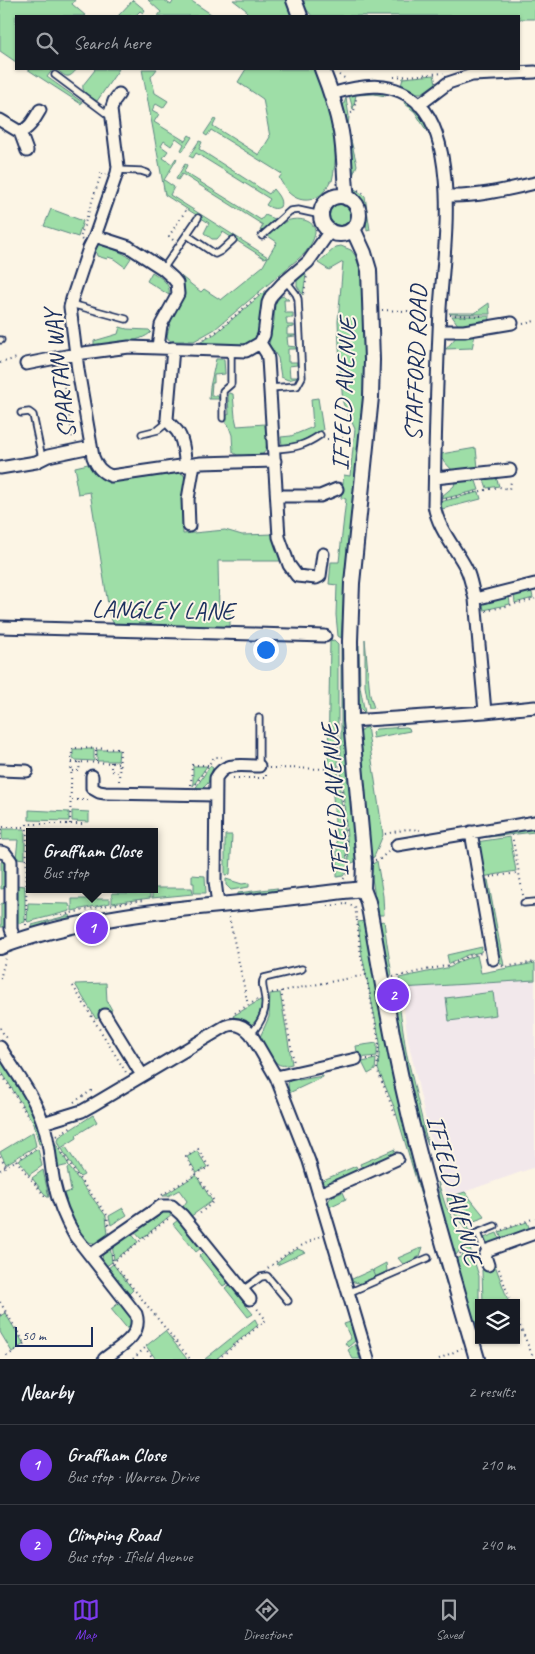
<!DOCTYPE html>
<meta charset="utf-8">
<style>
:root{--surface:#171b24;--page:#20242c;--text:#f1f3f6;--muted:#9ea1a6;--line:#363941;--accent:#7c3aed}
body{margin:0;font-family:Caveat,sans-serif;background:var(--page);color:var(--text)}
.controls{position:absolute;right:15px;bottom:15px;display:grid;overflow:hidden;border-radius:0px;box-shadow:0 1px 4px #0004}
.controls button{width:45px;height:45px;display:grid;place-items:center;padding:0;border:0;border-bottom:1px solid var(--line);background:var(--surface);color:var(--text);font:25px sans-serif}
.scale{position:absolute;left:15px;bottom:12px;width:78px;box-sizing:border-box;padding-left:5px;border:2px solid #1b2f5e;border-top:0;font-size:14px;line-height:18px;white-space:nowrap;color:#1b2f5e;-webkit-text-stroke:4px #fcf5e5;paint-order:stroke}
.you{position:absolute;left:265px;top:649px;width:18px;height:18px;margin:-12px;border:4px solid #fff;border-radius:50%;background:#1a73e8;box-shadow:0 0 0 8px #1a73e833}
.badge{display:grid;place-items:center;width:32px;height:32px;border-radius:50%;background:var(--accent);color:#fff;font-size:16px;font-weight:700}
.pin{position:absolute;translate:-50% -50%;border:2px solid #fff;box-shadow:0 1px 5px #0006}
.popup{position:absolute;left:26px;top:828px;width:132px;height:65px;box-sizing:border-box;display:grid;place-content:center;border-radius:0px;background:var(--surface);filter:drop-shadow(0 1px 4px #0005);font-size:16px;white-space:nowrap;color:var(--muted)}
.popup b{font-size:19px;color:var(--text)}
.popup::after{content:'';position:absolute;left:50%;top:100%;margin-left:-10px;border:10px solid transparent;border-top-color:var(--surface)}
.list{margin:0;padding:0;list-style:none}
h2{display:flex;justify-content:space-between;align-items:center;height:65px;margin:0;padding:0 20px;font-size:21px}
h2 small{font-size:16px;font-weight:400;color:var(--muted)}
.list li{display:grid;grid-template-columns:32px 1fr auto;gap:15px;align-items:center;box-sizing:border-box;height:80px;padding:0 20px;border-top:1px solid var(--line)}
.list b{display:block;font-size:19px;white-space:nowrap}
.list p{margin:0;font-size:16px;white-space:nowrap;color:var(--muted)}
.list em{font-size:16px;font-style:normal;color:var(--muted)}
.icon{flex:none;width:28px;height:28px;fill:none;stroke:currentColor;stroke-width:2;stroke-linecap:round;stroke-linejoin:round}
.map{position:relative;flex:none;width:535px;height:1359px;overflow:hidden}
.search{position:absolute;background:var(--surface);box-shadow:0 1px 4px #0004;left:15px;right:15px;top:15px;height:55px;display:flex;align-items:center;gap:12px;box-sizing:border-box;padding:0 18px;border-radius:0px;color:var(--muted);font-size:19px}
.sheet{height:225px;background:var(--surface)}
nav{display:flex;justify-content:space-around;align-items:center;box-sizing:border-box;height:70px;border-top:1px solid var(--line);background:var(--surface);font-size:14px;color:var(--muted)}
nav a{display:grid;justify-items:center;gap:2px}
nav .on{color:var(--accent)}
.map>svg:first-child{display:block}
</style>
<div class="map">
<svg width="535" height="1359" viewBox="0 0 535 1359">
<rect width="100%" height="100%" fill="#fcf5e5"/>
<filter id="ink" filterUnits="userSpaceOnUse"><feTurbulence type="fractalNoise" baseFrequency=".02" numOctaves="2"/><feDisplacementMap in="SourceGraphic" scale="10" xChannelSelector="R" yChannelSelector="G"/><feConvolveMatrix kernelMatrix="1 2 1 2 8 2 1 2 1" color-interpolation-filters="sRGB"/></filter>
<g filter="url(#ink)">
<path fill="#f2e8eb" d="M535,980V1167L447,1198L427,1125L408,1040L401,988Z"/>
<path fill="#9edea7" stroke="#5c8682" d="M0,0H75L72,4L86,16H16V62L0,51Z
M133,0L145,10L143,13L140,11L135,16H118Z
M148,0H164L171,5L174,0H190L214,16H158L161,12Z
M233,0H286L293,16H248L246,10Z
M305,0H535V19H519V16H312L302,4Z
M27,69H53L47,77L82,102L81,104Z
M56,69H77C68,80 66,77 56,69Z
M94,69H119L97,101C91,97 81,93 83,85L95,70Z
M142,69H157L151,77L155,93L168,101L163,108L156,104L152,110L159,114L154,122L185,141L189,135L192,137L183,151L181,150L184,144L176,138L171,146L164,141L161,146L168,151L163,158L172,164L176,158L177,159L164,180L174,187L170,195L268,257L277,242L268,236C274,231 280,224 287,221C296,217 316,219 315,233C314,240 309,248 304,254L215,329L194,341H171L168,339L167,335L171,321L169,319L178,274L201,292L204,289L221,300L263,266L268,257L264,258L223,232L217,239H212L204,233L209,223L165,195Z
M246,69H314C328,109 342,138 332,181H330C323,200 303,207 288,192C285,188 282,183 279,178L282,174L211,130L207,136L204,134L214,119L216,120L213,126L259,155L270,137L263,99L238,82Z
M434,75L436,83L422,93H416L401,86L403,78Z
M360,90L387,92L386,96L374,94L356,95L353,109L349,95Z
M346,98L349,116L348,128L357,165L350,183L342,109Z
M406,99L418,110L429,128L426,130L415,112L404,103Z
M199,141L202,142L199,149L269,194L273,189C277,194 283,200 280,207C275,210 271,208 266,205L270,199L196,153L193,158L189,156Z
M185,164L187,165L184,172L261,220L265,215L275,219L261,231H260L263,225L182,174L178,180L176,179Z
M349,185L365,196L370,230L367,231C366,222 367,210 362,202C358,195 353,194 349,185Z
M327 215a13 13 0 1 1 26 0a13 13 0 1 1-26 0Z
M51,209L83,221L78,237L44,226Z
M100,244C112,248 121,252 131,258L125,267L114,259L108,257L107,259L97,256L95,249L97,245Z
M341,246L351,250L355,255L362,274L366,344L365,392L349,534L341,638L338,636L336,615L337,585L329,584L331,562H339L346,499L341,498L344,475L350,476L355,429L343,403L340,368L338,321L343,262L329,270L318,263L336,247Z
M152,272C161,278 171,283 169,295L147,281Z
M304,274L306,275L303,295L297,286V280Z
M275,283L268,293L260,328L254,340L242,346H194L215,334Z
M284,296L289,300H284L285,313H293V318H286L287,325H294V327L287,328V335H295V336L287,337L288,346L296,347V349H288V362H297V365L289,366L290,377H297L296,378L288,380L281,377L278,358L269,344L274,320L275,303L280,297Z
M489,303L490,314H451L449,313H475Z
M452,316H490L489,324L458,325Z
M120,327L127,329L149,330L151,332C141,343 109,344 94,346V341L118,334Z
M475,335L472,348L446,349L457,336Z
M216,359H224L225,374L214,375V383H212L211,396H218L219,399H209L210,387Z
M229,393L233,394L235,417L237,426L265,424C266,434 269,448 263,454L238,456L233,452L232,435L228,424H226V416L229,414L228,397Z
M318,398L323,430L300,442L282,445L281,437L291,436L313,427L311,399Z
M476,448L478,468L453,471L441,458V454Z
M88,464C94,475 102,481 115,482L179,473L183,474L186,479L182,500L183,534L225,530L242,535L274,534L281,561H218L219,610L227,609L230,611V626L225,628L114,624L110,617L90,492L78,494L75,478L77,477L75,467Z
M483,477H494L497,480L499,486L487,488Z
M475,478L479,490L442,499V496L454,486L455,482Z
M479,492L481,499L442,509L440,502Z
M529,590L532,593L533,598L515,603L514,594Z
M509,596L510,604L484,610L483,604Z
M365,639L370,695L374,708H369L365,686Z
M334,640L338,644V767H328L330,641Z
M341,644H343L357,861L352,863L349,861L341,768Z
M356,644L359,645L360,687L365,713L360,708L357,701Z
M367,726L382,828L383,835L374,857L369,859L357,739L362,730Z
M406,727L409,728L410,731L373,738L372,733L376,729Z
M73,749H94V761L75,760L73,759Z
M97,750H119L118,761H97Z
M193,766H207L193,786Z
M210,766L213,768L208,783L203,788L195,789Z
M331,770H338L348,870L343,876L337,877V848Z
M29,810L69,812V821L29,820Z
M72,811L89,812V822L72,821Z
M535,826V832L480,838L483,836Z
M2,829H25V859L16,858L18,840H2Z
M225,835H232L230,874L225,875Z
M510,837L516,871L482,877L476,842Z
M3,860L6,863L7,888L1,889V862Z
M377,861L383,896L384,915H378L370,866Z
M192,875L205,876L206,893H194V883H192Z
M226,879L242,884L249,883V887L231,890L226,885Z
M483,880H488L504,966L498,961Z
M16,885L25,886V922L17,924L16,922Z
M155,888H192L193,894L152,898V889H154Z
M277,888V891L250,893L247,897H238V893Z
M112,893H150V898L112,903Z
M72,899H110V903L72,911Z
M3,903L7,905L6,927H1V904Z
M28,903L69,904L70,911L28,922L27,921Z
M70,915L71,919L70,920C58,916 43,923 33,930L32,925Z
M364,921L397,1089L398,1099L443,1259H440L395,1109L378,1069L380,1042L362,955L358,922Z
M384,921L387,944L392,975L387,976L378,922Z
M482,947L481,952L467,955L449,964L447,955Z
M477,955L481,973L535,963V980L401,988L399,978L451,967L460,961Z
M106,983L107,1001L112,1010L96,1019L75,984Z
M493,992L496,1015L449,1021L446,998Z
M280,993L292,1064C283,1066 279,1067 273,1059L270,1060L260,1037L269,1017L270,994Z
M398,996L406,1051L428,1145L411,1101L391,997Z
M262,999C261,1009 260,1018 251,1025L235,1019L233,1016Z
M377,1043V1056L358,1058L356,1046Z
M0,1059C23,1081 36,1113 44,1143L39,1144L34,1124L0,1069Z
M376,1059L375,1070L368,1074L362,1062Z
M323,1076V1077L289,1093L288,1083L292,1079L296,1078L299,1080Z
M93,1115L97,1122L76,1135L77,1138L61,1148L58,1141L59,1137Z
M33,1132L36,1146L6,1164L0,1152Z
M53,1139L69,1165L56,1168L51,1140Z
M66,1147L84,1175L80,1177L78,1175L62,1149Z
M38,1149L42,1166L29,1175L19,1160Z
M395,1149L393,1155L363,1171L360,1164Z
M197,1151L207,1167L197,1173L187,1157Z
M356,1166L359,1173L326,1186L321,1181Z
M69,1167L106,1216L108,1234L107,1237C103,1240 98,1244 93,1243C77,1242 66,1206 62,1194L71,1191L67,1168Z
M43,1170L49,1197H47L32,1178Z
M196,1175L212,1201L190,1217L182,1208L187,1201L179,1190L168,1196H163Z
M438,1182L446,1207L467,1242L455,1256L442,1216Z
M343,1192L346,1199L329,1207L328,1202L331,1197Z
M465,1192L485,1217L466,1224L472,1239L448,1204L447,1198Z
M123,1208L127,1215L111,1225L109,1216Z
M164,1212L172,1213V1214L141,1239L134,1231L159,1213Z
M178,1220L201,1248L196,1252L173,1224Z
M527,1222L530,1230L502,1239L499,1232Z
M131,1233L138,1242L114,1260L112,1243Z
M497,1233L500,1240L487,1244L484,1238Z
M110,1245L112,1262L105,1267C100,1257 102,1253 110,1245Z
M469,1245L479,1276V1339L456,1259L461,1257Z
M423,1247L420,1256L405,1264H403L398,1258Z
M298,1249L305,1252L277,1265L276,1264L288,1254Z
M203,1252L228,1283L223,1286L199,1256Z
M443,1262L470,1350L467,1351L440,1263Z
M386,1263L387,1271L376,1277L373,1270Z
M113,1264L133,1290L128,1295L107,1269Z
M495,1265L509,1303H483L482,1270Z
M372,1270L375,1277L360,1284L359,1283L354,1282L350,1280Z
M229,1285L253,1314L248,1317L225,1288Z
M120,1302L133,1321L130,1332L111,1309Z
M5,1313L24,1344L12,1352L0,1332V1316Z
M255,1319L258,1325L216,1359H205Z
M350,1322L355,1341L348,1347L345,1343L351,1339L344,1324Z
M165,1331L187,1359H156L146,1346Z
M355,1344L360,1359H353L348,1350Z"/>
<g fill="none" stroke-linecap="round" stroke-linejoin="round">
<defs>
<path id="service" d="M55,75L111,117
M117,170L141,171L147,173
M187,235L215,254L221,251L233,240
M262,236L290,211L298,210L321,215
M163,269L198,218
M71,304L126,319
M0,340H1
M270,388L297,386L302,377L298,299L296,294L286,281
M21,413L29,412L33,415L42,458
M223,418V391L231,384V350
M142,434L158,430L168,422
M274,449C294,448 304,446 320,435
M259,766V718
M524,903L535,902
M251,1034C262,1021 268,1010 264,993C263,987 261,983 264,978L302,969
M478,1233L484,1248L488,1250
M472,1235L495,1226
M243,1290L261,1277L267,1276L288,1301
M348,1293L428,1258"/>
<path id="minor" d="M119,94L114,101L111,110L118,167L117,173L95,236L89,248L72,299L70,307L78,370L93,457C97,467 101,472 111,476L201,463L275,461
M331,94C362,85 394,79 420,105C438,124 443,155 445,179C449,219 443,267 440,308C437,373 435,439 434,505C438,529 455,547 466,568C471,578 472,589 475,599L485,712
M419,105L448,83L472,75L535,72
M0,120L20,132C30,129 35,118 40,110
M20,132L27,151
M447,196C477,197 505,190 535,183
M95,236L129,247L163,269L173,278L177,283L178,294L161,325L158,347
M440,331H464L512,323
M260,343L267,354L268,359L279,537L289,565L297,576L316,578L320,576L323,554
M173,348L167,419C169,424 173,426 177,431C184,440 184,454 186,466
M26,364L76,354L129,347L246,351L260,343L264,335L268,303L271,296L282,284L308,262L330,231
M0,468L36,462L48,456L91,447
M435,478L510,470
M277,496H320L337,489
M189,526L188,499L194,464
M475,599L535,584
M0,627L325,636
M351,721L485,712L535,707
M0,770L27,771
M92,776V788L99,792L105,793L215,795
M471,832L493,959
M397,845L535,822
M0,852L5,853L11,861V929L15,941
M218,905L215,881L216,778C225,761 242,766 259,766
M105,1015L142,1075
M0,1047C14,1070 35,1097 43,1123C50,1142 50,1163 54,1183C58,1202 65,1219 75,1236L136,1314C143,1336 119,1347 104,1359
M276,1077L356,1059
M43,1123L82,1111L91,1106L226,1026C236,1022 244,1026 251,1034L276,1077L309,1161L368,1359
M319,1193L326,1191L397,1159
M90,1255L161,1206H172L182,1215L250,1299
M488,1265L485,1256L488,1250L535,1233"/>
<path id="tertiary" d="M294,0L300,16
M322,69C330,89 337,110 341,132C345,154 344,176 347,198
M321 215a19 19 0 1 1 38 0a19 19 0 1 1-38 0Z
M353,229L364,253L369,270L372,360L371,397L352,583L350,641L351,721L364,863L363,889L368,902C380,966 390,1031 405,1096C425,1184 452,1272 477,1359
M0,947C80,917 165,910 250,902C288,898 325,893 363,889"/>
</defs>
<use href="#service" stroke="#1b2f5e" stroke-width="9"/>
<use href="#minor" stroke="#1b2f5e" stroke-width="15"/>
<use href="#tertiary" stroke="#1b2f5e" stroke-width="18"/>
<path stroke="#1b2f5e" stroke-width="2" stroke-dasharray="1 4" stroke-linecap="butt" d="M339,75L346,79
M394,77L444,73
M351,113L354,112L356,99
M358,190L366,195
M313,222L317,226L316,231
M82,240L80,238L101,174H106
M173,240L169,236L186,210
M304,293L307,276
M382,310L429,312
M450,315L485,316
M523,324L535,321
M203,339L217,331L260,294
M0,363L17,358
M61,367L73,439
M327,439L343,438
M446,499L499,487L509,489L511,482
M486,611L535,599
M340,740V769L349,871L343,880
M96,761V749
M72,762L119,763
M111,762V771L119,772
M269,768L340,769
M72,771H79L80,762
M233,778H266V773
M196,784L214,757H222
M191,785L192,765H209
M72,800H90
M70,824L72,748L120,749L119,783
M385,834L407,829L420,830
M512,835L523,895
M0,840L1,827H27
M375,860L380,859L388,852
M490,877L518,873
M346,904L355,907L357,920
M328,906L346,904V902
M62,915L108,905L144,900
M229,917L248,1005
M357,920L361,956L367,980L379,1042L377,1069L397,1119
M26,925L27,824H86
M502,966L504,967L535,962
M393,977L450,965L468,956L482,953
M0,979L6,957
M73,986L127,1074
M281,991L294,1063
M272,993L366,975
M235,1013L257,1000
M0,1028L6,1038
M367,1059L378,1058
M0,1071L29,1118
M74,1102L91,1091L93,1092
M57,1136L72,1126
M60,1149L76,1174L107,1215L109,1229
M198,1149L209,1167L196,1174L186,1157Z
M0,1156L6,1166
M16,1160L47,1199
M0,1170L39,1147
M162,1195L196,1174L214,1201L197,1216
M502,1230L535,1218
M112,1254L113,1263L190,1359
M460,1254L469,1242
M112,1263L169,1218
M268,1268L289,1252L321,1236
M499,1269L511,1303
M0,1302L25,1344L7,1356L9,1359
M0,1315L6,1312
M516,1317L534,1359
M133,1359L145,1348L154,1359
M218,1359L266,1320L256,1307
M439,1359L462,1348"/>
<use href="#service" stroke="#fcf5e5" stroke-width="5.5"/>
<use href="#minor" stroke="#fcf5e5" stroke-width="11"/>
<use href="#tertiary" stroke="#fcf5e5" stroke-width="14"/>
</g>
</g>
<g text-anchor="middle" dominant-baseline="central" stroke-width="4" stroke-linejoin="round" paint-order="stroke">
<g font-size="25" fill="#1b2f5e" stroke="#fcf5e5">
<text transform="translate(416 363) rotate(-88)">STAFFORD ROAD</text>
<text transform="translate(60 374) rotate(-97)">SPARTAN WAY</text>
<text transform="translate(344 394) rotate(-87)">IFIELD AVENUE</text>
<text transform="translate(163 610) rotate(1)">LANGLEY LANE</text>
<text transform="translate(335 800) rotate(-94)">IFIELD AVENUE</text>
<text transform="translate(454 1190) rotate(75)">IFIELD AVENUE</text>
</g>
</g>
</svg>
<div class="controls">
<button><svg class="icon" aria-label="layers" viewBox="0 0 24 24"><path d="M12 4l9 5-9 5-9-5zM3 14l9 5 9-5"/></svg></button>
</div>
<div class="scale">50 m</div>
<div class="you"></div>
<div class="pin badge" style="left:92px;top:928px">1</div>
<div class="popup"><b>Graffham Close</b>Bus stop</div>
<div class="pin badge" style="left:393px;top:995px">2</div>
<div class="search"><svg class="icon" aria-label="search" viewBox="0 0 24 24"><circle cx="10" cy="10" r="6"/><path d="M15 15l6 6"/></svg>Search here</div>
</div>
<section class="sheet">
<h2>Nearby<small>2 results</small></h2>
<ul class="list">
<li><span class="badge">1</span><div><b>Graffham Close</b><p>Bus stop · Warren Drive</p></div><em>210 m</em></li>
<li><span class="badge">2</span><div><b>Climping Road</b><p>Bus stop · Ifield Avenue</p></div><em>240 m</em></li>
</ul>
</section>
<nav>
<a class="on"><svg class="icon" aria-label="map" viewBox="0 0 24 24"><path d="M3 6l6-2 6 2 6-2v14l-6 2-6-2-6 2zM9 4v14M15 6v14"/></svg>Map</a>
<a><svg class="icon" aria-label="directions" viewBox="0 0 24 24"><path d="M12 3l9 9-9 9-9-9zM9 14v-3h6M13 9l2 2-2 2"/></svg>Directions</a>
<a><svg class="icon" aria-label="saved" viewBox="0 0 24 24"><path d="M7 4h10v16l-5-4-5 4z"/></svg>Saved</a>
</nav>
